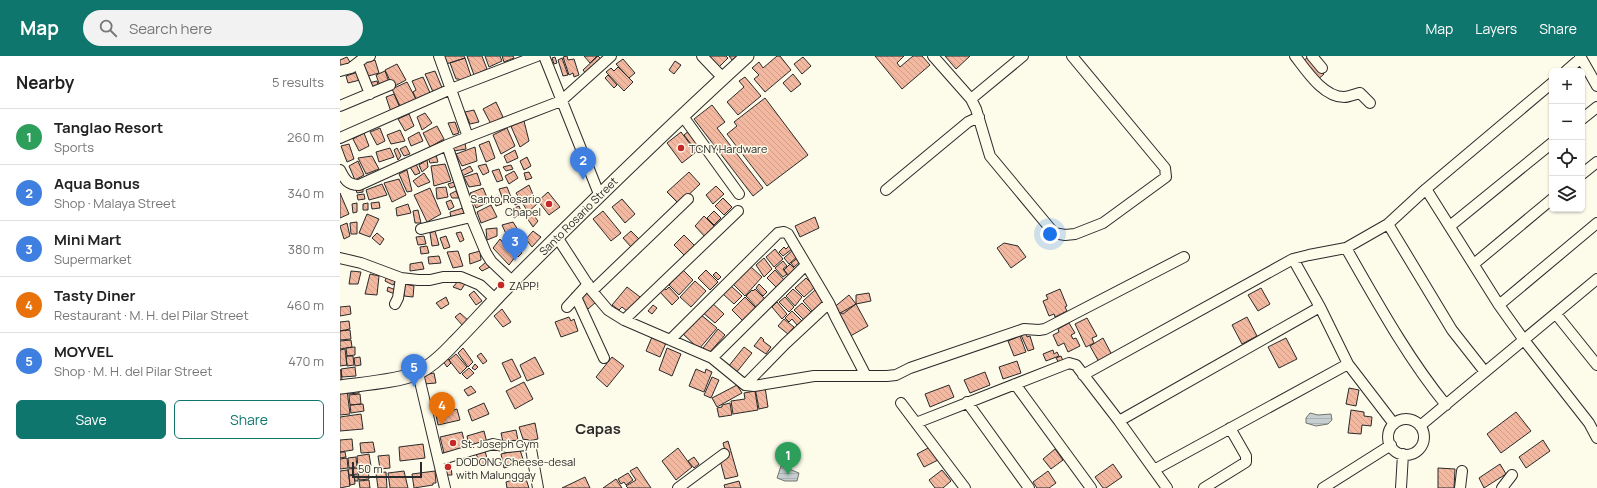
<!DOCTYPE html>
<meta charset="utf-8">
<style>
:root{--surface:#fff;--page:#f2f2f2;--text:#222;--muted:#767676;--line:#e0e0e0;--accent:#0f766e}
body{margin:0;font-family:Manrope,sans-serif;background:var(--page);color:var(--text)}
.controls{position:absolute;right:12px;top:12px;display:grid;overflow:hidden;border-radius:6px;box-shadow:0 1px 3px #0004}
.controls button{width:36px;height:36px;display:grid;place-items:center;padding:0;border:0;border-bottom:1px solid var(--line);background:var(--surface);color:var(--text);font:20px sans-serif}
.scale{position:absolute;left:12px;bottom:10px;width:70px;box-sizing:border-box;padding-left:4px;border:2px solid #2b2b2b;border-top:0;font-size:11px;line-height:14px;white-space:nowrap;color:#2b2b2b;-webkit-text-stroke:3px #fdfbea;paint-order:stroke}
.you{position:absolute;left:710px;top:178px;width:14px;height:14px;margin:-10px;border:3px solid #fff;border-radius:50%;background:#1a73e8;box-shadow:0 0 0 6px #1a73e833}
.badge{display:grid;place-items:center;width:26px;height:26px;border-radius:50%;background:var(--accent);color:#fff;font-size:13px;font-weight:700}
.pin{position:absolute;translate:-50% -33px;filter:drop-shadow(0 1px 2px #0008)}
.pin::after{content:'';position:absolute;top:21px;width:14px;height:12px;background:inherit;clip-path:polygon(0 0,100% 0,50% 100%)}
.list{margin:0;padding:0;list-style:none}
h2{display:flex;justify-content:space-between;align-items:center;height:52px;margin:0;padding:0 16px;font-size:17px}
h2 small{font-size:13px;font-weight:400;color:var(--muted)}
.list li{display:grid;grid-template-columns:26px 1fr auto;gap:12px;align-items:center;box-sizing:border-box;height:56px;padding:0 16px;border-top:1px solid var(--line)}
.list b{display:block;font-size:15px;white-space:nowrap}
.list p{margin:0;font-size:13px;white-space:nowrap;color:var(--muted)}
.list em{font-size:13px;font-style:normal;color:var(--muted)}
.actions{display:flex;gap:8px;padding:12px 16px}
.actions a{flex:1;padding:9px 0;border:1px solid var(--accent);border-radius:6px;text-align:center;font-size:14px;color:var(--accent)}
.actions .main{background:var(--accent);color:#fff}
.icon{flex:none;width:22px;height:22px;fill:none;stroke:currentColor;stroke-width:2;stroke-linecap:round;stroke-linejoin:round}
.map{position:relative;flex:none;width:1257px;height:432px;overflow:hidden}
header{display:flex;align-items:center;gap:24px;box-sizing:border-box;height:56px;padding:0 20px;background:var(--accent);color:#fff}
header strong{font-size:19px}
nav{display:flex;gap:22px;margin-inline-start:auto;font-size:14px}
.search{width:280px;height:36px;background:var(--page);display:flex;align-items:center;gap:10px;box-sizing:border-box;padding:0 14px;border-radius:22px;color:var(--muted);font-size:15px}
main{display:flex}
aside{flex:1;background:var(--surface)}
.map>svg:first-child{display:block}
</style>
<header>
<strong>Map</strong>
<div class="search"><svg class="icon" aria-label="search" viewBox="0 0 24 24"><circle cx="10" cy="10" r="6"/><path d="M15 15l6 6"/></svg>Search here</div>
<nav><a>Map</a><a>Layers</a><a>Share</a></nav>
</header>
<main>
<aside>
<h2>Nearby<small>5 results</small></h2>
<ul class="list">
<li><span class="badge" style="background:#2e9e5b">1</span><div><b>Tanglao Resort</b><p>Sports</p></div><em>260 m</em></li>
<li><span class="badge" style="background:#3f7fe0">2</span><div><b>Aqua Bonus</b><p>Shop · Malaya Street</p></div><em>340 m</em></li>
<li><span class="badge" style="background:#3f7fe0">3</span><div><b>Mini Mart</b><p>Supermarket</p></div><em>380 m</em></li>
<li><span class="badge" style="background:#e8710a">4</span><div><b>Tasty Diner</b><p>Restaurant · M. H. del Pilar Street</p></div><em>460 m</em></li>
<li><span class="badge" style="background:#3f7fe0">5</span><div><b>MOYVEL</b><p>Shop · M. H. del Pilar Street</p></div><em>470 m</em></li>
</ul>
<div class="actions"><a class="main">Save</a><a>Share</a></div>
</aside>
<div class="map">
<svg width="1257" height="432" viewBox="0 0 1257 432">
<defs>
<pattern id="water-rules" width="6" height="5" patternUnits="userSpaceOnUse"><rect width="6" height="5" fill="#c7d0d0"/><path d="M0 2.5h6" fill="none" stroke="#abb3b3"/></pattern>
<pattern id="building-back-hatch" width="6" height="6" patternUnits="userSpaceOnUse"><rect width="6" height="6" fill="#f2b8a0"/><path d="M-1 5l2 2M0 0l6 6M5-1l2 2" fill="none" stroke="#d09e8a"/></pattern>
</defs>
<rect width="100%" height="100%" fill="#fdfbea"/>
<path fill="url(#water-rules)" stroke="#74746e" d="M970,357L978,359L991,358L992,364L988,368L976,370L966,367V362Z
M441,410L459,417L457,425H445L437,422Z"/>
<path fill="url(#building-back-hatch)" stroke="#2b2b2b" d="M103,0H124L125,2L106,8V3H103Z
M127,0H142L147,13L134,19Z
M145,0H160L162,5L149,11Z
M162,0H173L174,2L164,6Z
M227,0L228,4L234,3L239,19L234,21L233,17L229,19L223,1Z
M244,0H257L250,7Z
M258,0L261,3L246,18L243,14Z
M367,0H386L388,2L378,12Z
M389,0H397L392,4Z
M437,0H440L451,14L425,36L414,23L419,19L412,12L419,6L423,12Z
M535,0H564L557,7L560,11L573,0H582L590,9L562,33Z
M605,0H630L616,13Z
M7,1L11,8L0,13V4Z
M215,1L217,7L214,8L212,2Z
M463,1L471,10L462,18L454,8Z
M968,1L984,18L976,25L961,7Z
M125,2L131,20L120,25L119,23H116L110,7Z
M222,2L228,19L223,20L218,4Z
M283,3L295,17L289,22L276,8Z
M35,4L39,17L25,21L22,8Z
M335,5L341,9L334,18L329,14Z
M57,8L66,24L53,31L45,14Z
M278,11L293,26L284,35L266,16L271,12L274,15Z
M45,15L49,26L40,30L36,19Z
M95,15L103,34L93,36L85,18Z
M18,16L20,24L8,27L6,20Z
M453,18L461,28L451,36L443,27Z
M268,19L277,29L274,32L265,22Z
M83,21L91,39L77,46L73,36L76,34L72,25Z
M405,21L421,40L398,59L387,46L404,31L399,25Z
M37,25L39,32L31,35L28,27Z
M67,26L76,43L60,50L52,33Z
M54,38L60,52L51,56L46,41Z
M425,42L468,99L427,130L387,78L397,70L394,66Z
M156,46L163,61L151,68L143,53Z
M372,49L385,66L377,72L423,132L413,140L354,63Z
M134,54L139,66L130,68L125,56Z
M85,57L92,67L82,74L77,61Z
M69,58L74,70L65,75L58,63Z
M184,65L189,85L180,91L170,68Z
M115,66L119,77L113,79L108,67Z
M97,70L104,83L90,91L83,77Z
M40,72L45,85L37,89L30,76Z
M167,72L175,90L161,98L153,79Z
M351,73L360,87L354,92L344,79Z
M60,74L65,85L51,88L47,79Z
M79,76L83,85L71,90L68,82Z
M341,76L356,96L342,107L327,87Z
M24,77L29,90L19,95L13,83Z
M149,85L155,102L146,106L139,89Z
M125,87L126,93L114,95L113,91Z
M9,88L14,103L7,106L1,90Z
M66,90L70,98L64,100L60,93Z
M135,91L137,105L122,110L116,98Z
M50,92L54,101L39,106L36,96Z
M57,92L61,100L58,104L54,94Z
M175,94L178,102L167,107L164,100Z
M96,99L98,106L90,107L88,101Z
M32,100L39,113L26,118L18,102Z
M187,101L191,110L184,114L180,105Z
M87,104L88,111L82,116L79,109Z
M18,105L24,119L15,124L9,110Z
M76,108L80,117L75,119L70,111Z
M105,108L111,125L94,130L91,110Z
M146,108L149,116L143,119L138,110Z
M171,109L173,113L166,115L163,111Z
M130,110L133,115L122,120L121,115Z
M159,113L163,124L157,126L152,115Z
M67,114L72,135L67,136L59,118Z
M174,115L178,122L169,128L165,120Z
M189,116L192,122L186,124L184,117Z
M349,116L360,128L339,148L327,136Z
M84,117L90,126L78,131L73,125Z
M137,117L141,129L129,131L124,121Z
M59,123L66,139L52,146L44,127Z
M114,126L116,130L110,132L108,128Z
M42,128L47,139L29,144L26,134Z
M189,129L197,148L188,156L176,137Z
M376,130L384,138L373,148L366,139Z
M23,131V136L17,137L16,134Z
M106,131L108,141L97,143L96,132Z
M167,131L171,141L163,144L159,133Z
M90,132L101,158L87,166L74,139Z
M143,132L149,146L136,152L130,137Z
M116,135L119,142H112L110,138Z
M208,136L220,151L209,159L198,145Z
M0,137L9,158L0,162Z
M24,138L25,143L18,144L17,139Z
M159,140L162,148L156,150L153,142Z
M176,141L179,147L175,149L171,142Z
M383,142L392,151L384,159L375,150Z
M282,143L295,158L285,167L272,151Z
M111,144L114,151L109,154L106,146Z
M39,146L40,152L32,153L31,147Z
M17,147V156L13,157L12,148Z
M28,147V154H23V148Z
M68,148L71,157L57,160L56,152Z
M151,149L157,161L141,167L137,156Z
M179,150L182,157L174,162L170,154Z
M123,152L126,157L111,163L110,156Z
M78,154L81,167H75L73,155Z
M263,155L281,177L271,185L253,163Z
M374,155L381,162L374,169L367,162Z
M192,157L198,165L193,171L187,162Z
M27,158L39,163L30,181L19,177Z
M364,160L376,172L366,182L355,170Z
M475,161L479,172L460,181L455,170Z
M17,166V178H11L10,167Z
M173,166L178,174L167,180L162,169Z
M7,167L10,180L4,183L0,170Z
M157,172V180L147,184L146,173Z
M95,175L99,189L92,190L90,177Z
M181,175L184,182L170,190L165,184Z
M193,175L201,181L192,191L186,183Z
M291,175L299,183L291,191L283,182Z
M121,176L124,184L120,186L116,177Z
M37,177L44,183L40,189L32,182Z
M344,179L355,190L345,200L334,189Z
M84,180L86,188L78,189L76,181Z
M106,180L110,191L104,193L100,182Z
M160,183L175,201L169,209L153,192Z
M664,187L678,190L686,201L671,212L657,192Z
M175,189L182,197L178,201L171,193Z
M87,190L89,197L81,198L80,191Z
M449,190L452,193L443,200L439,196L444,191L446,193Z
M435,193L443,203L434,211L426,201Z
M454,193L459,199L449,208L444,202Z
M118,195L123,210L113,212L107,196Z
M140,195L141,204L130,208L129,198Z
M99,200L101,207L89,208L88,201Z
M459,201L462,204L454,211L451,207Z
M424,202L432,213L424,221L416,209Z
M443,205L447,210L443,213L447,218L443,221L435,212Z
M82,206L84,213L70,215V208Z
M146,206L150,211L142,215L139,212Z
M450,208L456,214L449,220L444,214Z
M410,210L422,221L405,240L393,228Z
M343,214L353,224L339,239L329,229Z
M366,214L378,226L370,234L358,222Z
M435,214L444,224L436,231L427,222Z
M11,215L21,216L18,228H9Z
M376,216L381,221L378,224L373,219Z
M30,218L39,220L37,239L25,238Z
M47,220L56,225L53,229L45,225Z
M466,222L475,231L464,241L455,232Z
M119,224L125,228L121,234L113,231Z
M355,225L366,235L351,251L340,241Z
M65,228L74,230L73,241L64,240Z
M419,228L427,236L423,240L416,232Z
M391,230L402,240L394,248L383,238Z
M48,231L56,234L55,238L47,235Z
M287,231L300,241L288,256L282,251L279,254L272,249Z
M323,231L326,234L329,231L339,242L332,249L319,235Z
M921,232L930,248L918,255L908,239Z
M415,233L426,244L418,253L406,240L412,234L413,235Z
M453,233L462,241L455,250L446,240Z
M720,233L727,250L725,251L727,255L715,261L714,258L709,260L703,245L708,243L706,239Z
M475,234L485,245L474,257L463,245Z
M134,235L142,245L136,249L129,239Z
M247,235L256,246L248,253L238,242Z
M529,237L531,245L516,248V239Z
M509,239L516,248L503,258L492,253Z
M106,241L109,248L101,253L96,247Z
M405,241L416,252L403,265L392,254Z
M445,241L454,251L449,256L439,246Z
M371,246L384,258L375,267L362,256Z
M437,246L447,258L442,263L432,251Z
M462,247L472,257L464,264L454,254Z
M516,248L528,270L507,282L495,260Z
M313,249L317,252L312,258L308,255Z
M10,250L11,258L0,260V251Z
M162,253L171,266L163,271L154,260Z
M452,255L462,265L457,269L452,263L449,266L445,262Z
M120,257L129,265L123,270L115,261Z
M360,258L377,272L359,293L343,278Z
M229,261L231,265L234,263L238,275L221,281L215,266Z
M907,261L917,280L902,288L892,269Z
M747,262L757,280L752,282L754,287L746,291L735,268Z
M444,263L454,271L448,278L438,270Z
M9,265L10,273L0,275V266Z
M729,267L735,277L731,279L733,283L736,282L740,290L728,296L724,287L718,290L713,279L719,276L718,273Z
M378,273L385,279L369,297L363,292Z
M10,274L11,283L0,284V275Z
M686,277L687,281L690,280L694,293L688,295L681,279Z
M680,280L686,296L674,300L668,285Z
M312,281L326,287L320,301L306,295Z
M421,281L424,284L423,285L431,291L426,298L414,290Z
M763,282L772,299L759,306L750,290Z
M946,282L957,303L939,312L928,291Z
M11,284L12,291L0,293V285Z
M15,291V299L7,300L6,292Z
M404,291L412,297L396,317L388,311Z
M123,292L133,306L128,311L118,297Z
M327,292L341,298L332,320L319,314Z
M5,293L7,309L0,310V294Z
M713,294L714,298L717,296L719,300L706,305L703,298Z
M141,297L147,305L143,308L137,300Z
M116,298L127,311L120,318L109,304Z
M105,299L111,307L107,311L101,302Z
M6,300H13L14,309L7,310Z
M721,300L723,305L719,307L716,302Z
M20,301L21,309L15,310L14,302Z
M195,301L204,318L187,325L180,309Z
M272,301L284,310L267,331L256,321Z
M172,303L181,321L171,326L162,307Z
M677,305L681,317L663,323L659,311Z
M135,308L138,311L135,314L132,312Z
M15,311L16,320L2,321L1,313Z
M129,312L134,317L127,323L122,318Z
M356,313L365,317L366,313L372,316L364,336L349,330Z
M0,314H1L2,324L0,325Z
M645,316L650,329L630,337L624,324Z
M94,317L96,327L84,328V319Z
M372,321L379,324L371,342L364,339Z
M184,326L193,343L175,353L166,335Z
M397,329L402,337L377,351L372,342Z
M609,329L614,341L590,351L585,338Z
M131,330L136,336L128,340L124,334Z
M425,331L428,351L419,353L415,332Z
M1009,332L1019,334L1016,350L1006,348Z
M19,333V337L8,338V334Z
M7,334L10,358L0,359V335Z
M415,335L418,354L393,358L391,345L405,343L404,337Z
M20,338L21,348L10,349L9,339Z
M108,338L109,348L97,349V340Z
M144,347L149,358L132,365L128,354Z
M390,347L392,359L379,361L377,352L382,351V349Z
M23,348L24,355L11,357L10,349Z
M117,353L120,364L98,369L96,359Z
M1011,354L1024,356V360L1032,361L1031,370L1022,369L1021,378L1008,377Z
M1176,356L1191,375L1161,397L1147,378Z
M21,358L23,373L0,375V361Z
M195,367L198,383L184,386L179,371Z
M176,374L178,384L163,386L161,377Z
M144,375L147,387L129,391L127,380Z
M122,376L126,392L104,397L100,381Z
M12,383L13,394L0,396V384Z
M1203,384L1210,395L1186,412L1179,401Z
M388,385L398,420L385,423L380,404L387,402L383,387Z
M33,386L35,396L21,397L20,387Z
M83,388L85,402L60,405L59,391Z
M590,391L598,404L584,411L577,398Z
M338,392L352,411L336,424L322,405Z
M715,393L723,404L711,413L703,403Z
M180,394L184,406L164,412L161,398Z
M145,395L148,406L141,409L136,398Z
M0,396H5L6,401L0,402Z
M29,398L31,410L18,411L17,400Z
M49,399L50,412L40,413L38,400Z
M16,401L17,411L9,412L8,402Z
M354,401L359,408L354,412L348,405Z
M7,402L8,412L0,413V403Z
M104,404H110L112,419H106Z
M773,408L782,421L766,432H763L755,421Z
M1160,408L1166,418L1144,432L1139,422Z
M28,411L29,423L19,424L18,412Z
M297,411L311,432H288L286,430L296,424L290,415Z
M18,412V418L9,419L8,413Z
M1098,412L1115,413L1114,432H1098Z
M8,414L10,430L0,432V415Z
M602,414L611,425L603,432H595L589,424Z
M64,415L68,432H50L48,417Z
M95,415L96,427H93V429L74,432L72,418Z
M708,415L716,427L709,432H697L693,426Z
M46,416L47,432H38L36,417Z
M288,417L293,424L286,429L284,426L281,428L278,423Z
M14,419L15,428L10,429L9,420Z
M14,420H18V425H15Z
M185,420L189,432H167L166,426Z
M245,421L250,432H222Z
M276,423L282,432H263Z
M29,424L30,432H20L19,425Z
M399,425L401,432H385L384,429Z"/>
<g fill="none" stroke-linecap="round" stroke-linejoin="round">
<defs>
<path id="minor" d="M99,0L128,81
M204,0L259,138
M362,0L383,22
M593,0L631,43L636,53L650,100L714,177L725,179L735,178L763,167L826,121L825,112L732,0
M955,0C966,14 983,41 1004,41C1009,41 1015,38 1020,37L1030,47
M972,0L982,12
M1240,0L1257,30
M18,8L30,38
M0,15L11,12L25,1L30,0
M1226,15L1241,2
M631,43L683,0
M0,50L50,29
M342,59L399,138
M1242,63L1257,51
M0,82L111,33L197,0
M107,89L221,45L271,0
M0,114C5,124 8,129 19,129L107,89L131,161L146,197L151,205L172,225
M1242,118L1257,106
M1086,133L1159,249L1184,284L1249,367L1257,382
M546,134L628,66L639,61
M1048,168L1112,274L1145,316
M1110,170L1212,87
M81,173L131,161
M217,181L252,235L268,254L284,264L372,302L405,329L414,330L474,320H547L556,319L570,312L684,273L699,274L705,273L844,201
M1006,192C1037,246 1067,301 1106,349
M0,202L21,207L61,222L78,224H90L103,221H121L140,229L155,243
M953,203L980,251L1008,308L1054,368
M1134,208L1212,143
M252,235L348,143
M236,241L264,302
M55,248L58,242L61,222
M1159,249L1257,167
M227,251L248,228
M1216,258L1257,309
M284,264L398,155
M330,284L438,177L444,176L448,178L489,247L495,260L526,320
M372,302L466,209
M78,317L105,432
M743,319L953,203L969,199L1006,192L1048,168L1086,133L1212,27
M675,328L751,432
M405,329L445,288L489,247
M627,346L689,432
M561,347L625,432
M1048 381a18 18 0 1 1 36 0a18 18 0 1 1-36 0Z
M779,365L980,251
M576,367L729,307L736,309L779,365L827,432
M1080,370L1257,223
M99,404L153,388L167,391L186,389L191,393L198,432
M814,414L1008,308
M338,432L384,398
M864,432L906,406V400L890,372
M983,432L1051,389
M1061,432L1063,398
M1120,432L1122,415
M1162,432L1172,419"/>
<path id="major" d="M0,331C21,328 60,325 77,317C92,310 104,298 115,286C135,266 153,245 173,225C250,148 327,73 407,0"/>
</defs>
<use href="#minor" stroke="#2b2b2b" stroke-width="12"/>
<use href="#major" stroke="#2b2b2b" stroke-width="15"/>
<use href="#minor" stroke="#fdfbea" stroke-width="10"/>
<use href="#major" stroke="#fdfbea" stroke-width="13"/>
</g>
<g fill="#c62828" stroke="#fdfbea" stroke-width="1.5">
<circle cx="341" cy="92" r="4"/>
<circle cx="209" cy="148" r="4"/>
<circle cx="161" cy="229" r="4"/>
<circle cx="113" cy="387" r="4"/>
<circle cx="108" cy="411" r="4"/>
</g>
<g text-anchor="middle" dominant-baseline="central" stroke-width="3" stroke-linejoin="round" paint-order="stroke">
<g font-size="11" fill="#2b2b2b" stroke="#fdfbea" text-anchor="start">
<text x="349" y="92">TCNY Hardware</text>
<text x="201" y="142" text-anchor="end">Santo Rosario<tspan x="201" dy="13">Chapel</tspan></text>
<text x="169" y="229">ZAPP!</text>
<text x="121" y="387">St. Joseph Gym</text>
<text x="116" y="405">DODONG Cheese-desal<tspan x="116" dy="13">with Malunggay</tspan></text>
</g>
<g font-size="11" fill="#2b2b2b" stroke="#fdfbea">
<text transform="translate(238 160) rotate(-45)">Santo Rosario Street</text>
</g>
<g font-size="15" font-weight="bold" fill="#2b2b2b" stroke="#fdfbea">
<text x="258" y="372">Capas</text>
</g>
</g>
</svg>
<div class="controls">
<button>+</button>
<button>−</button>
<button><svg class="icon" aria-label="locate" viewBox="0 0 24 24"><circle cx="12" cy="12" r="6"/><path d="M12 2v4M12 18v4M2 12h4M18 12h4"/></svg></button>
<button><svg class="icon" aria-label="layers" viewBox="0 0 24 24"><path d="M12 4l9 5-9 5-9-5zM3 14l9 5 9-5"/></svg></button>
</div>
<div class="scale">50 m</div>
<div class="you"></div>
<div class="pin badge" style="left:448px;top:419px;background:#2e9e5b">1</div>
<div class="pin badge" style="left:243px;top:124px;background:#3f7fe0">2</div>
<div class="pin badge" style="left:175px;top:205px;background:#3f7fe0">3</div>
<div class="pin badge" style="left:102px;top:369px;background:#e8710a">4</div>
<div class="pin badge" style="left:74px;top:331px;background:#3f7fe0">5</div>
</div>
</main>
